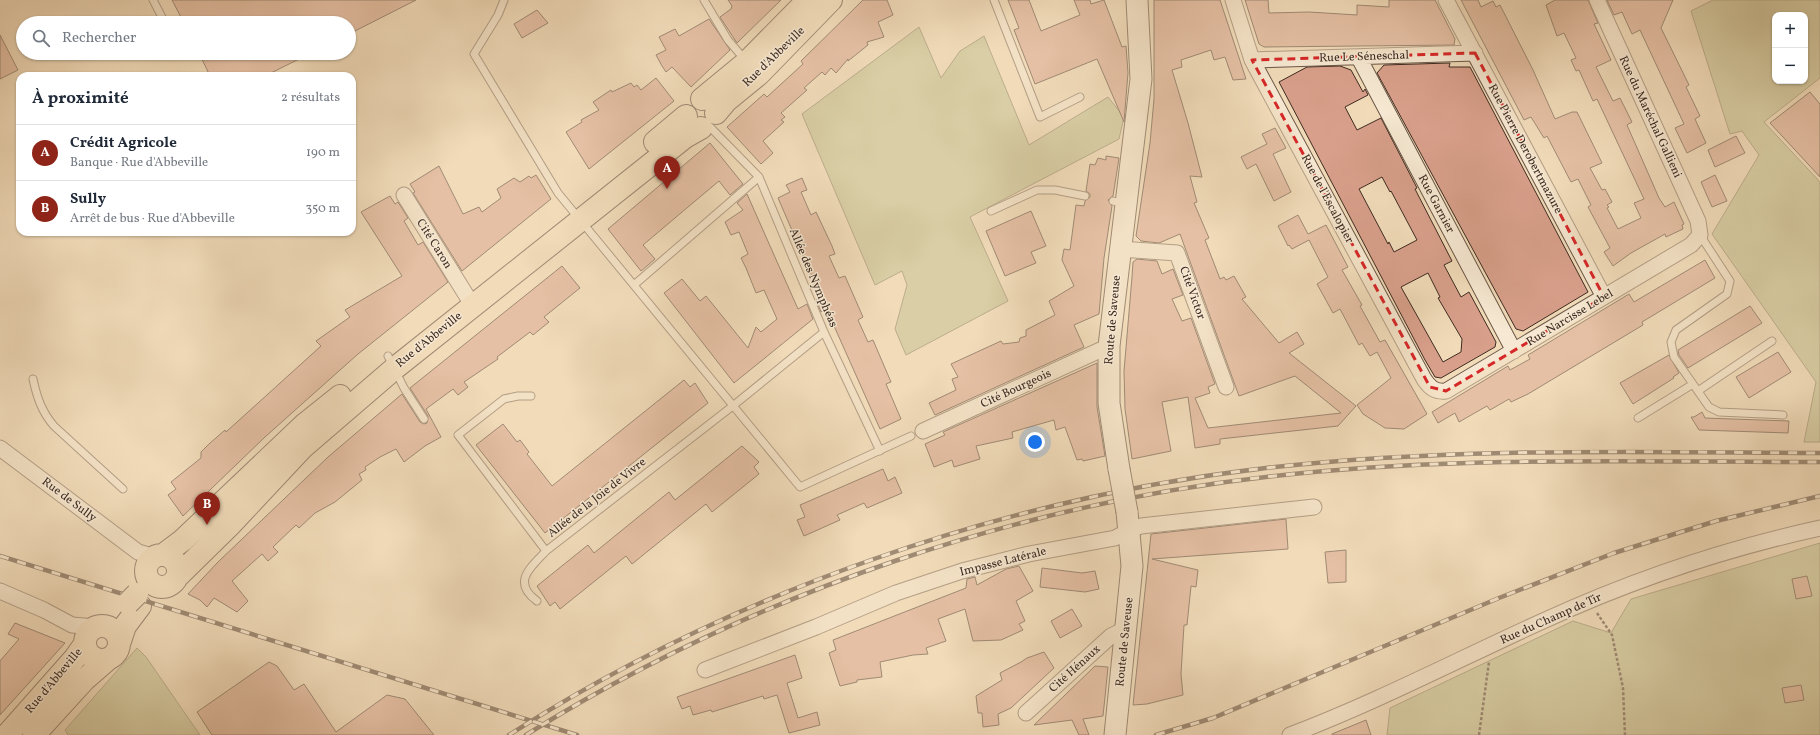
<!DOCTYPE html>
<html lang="fr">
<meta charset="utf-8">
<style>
:root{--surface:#fff;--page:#f6f6f7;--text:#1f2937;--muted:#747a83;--line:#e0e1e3;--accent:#8f2418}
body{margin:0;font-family:Vollkorn,serif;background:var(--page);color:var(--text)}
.controls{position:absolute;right:12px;top:12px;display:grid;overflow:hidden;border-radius:8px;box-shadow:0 1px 3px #0004}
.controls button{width:36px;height:36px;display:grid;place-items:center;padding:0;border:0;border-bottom:1px solid var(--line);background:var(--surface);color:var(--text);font:20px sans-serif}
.you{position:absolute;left:1035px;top:442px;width:14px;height:14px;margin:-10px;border:3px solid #fff;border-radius:50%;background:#1a73e8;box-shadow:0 0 0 6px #1a73e833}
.badge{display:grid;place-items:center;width:26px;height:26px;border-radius:50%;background:var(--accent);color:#fff;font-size:13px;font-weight:700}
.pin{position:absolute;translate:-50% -33px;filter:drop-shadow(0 1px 2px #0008)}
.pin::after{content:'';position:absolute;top:21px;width:14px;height:12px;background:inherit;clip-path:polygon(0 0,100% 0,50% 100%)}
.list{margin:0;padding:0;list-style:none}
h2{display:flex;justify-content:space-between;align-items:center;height:52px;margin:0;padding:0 16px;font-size:17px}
h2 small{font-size:13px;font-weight:400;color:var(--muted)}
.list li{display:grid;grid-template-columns:26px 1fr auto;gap:12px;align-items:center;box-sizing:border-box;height:56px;padding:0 16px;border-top:1px solid var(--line)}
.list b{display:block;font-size:15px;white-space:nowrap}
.list p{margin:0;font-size:13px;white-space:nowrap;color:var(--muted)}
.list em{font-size:13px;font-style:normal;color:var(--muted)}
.icon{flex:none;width:22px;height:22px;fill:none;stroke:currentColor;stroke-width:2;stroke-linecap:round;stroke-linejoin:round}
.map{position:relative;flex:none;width:1820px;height:735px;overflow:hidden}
.search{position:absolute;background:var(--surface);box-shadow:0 1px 3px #0004;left:16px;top:16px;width:340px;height:44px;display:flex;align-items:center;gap:10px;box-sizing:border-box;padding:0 14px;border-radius:22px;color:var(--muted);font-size:15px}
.panel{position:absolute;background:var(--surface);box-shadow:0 1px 3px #0004;left:16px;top:72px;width:340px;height:164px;border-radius:12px}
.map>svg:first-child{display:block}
</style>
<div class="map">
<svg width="1820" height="735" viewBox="0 0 1820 735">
<rect width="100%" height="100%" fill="#f1dbb9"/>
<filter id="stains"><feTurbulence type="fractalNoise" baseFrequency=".005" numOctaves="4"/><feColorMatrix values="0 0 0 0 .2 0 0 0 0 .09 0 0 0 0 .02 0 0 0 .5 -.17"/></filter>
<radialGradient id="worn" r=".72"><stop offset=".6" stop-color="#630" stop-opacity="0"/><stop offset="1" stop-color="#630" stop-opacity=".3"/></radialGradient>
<path fill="#bdbf8c" stroke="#7e7556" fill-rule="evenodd" d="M1713,0H1820V78L1764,122L1820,182V442H1804L1816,382L1712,234L1759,155L1742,131L1730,134L1691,11ZM1775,15H1805V81H1775Z
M919,27L941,78L960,51L984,36L1029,145L1108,97L1124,117L1119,139L970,217L1008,301L906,355L895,329L907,285L902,271L875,285L802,114Z
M1820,543V735H1387L1390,708L1573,621L1611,633L1631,599Z
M137,648L146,657L200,735H68L65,730Z"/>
<path fill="#d89f8a" stroke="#3e2b21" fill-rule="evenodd" d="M172,0H416L349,34V23H184Z
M728,0H781L737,43L720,17L731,9L732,6Z
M863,0H887L893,15L878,22L884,37L867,42L868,45L848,61V59L836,73L831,68L825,75L822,72L804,88L807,90L781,113L785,117L781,120L784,122L763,141L773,153L761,164L727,127L764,94L767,97L803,64L801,61Z
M1008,0H1029L1041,31L1080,15L1074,0H1090L1091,4L1104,0L1122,47L1126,46L1128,73L1124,122L1097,59L1035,84L1014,30L1019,28Z
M1154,0H1220L1246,79L1233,80L1225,57L1214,60L1211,50L1181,60L1182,67L1172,70L1188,123L1202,177L1190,176L1197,202L1194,203L1209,238L1205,240L1220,279L1224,277L1226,280L1234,276L1246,297L1242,299L1279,343L1297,332L1304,344L1289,353L1356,406L1338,426L1220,439V444L1195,448L1188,397L1162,402L1171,451L1132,459L1125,409L1124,371L1132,277L1133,262L1137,259L1157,261L1162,274L1173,269L1183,295L1172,299L1182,321L1191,318L1215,384L1208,387L1210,393L1195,398L1208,428L1341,413L1295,376L1239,396L1180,234L1159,243L1141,241L1136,236L1150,143L1154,99Z
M1245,0H1268L1269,13L1309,12L1357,15V5L1389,7V0H1435L1455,39L1454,45L1264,47L1259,44Z
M1461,0H1478L1481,7L1493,1L1496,7L1500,5L1533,70L1555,119L1572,112H1577L1602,163L1590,168L1602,190L1605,189L1612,202L1607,205L1609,207L1607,208L1618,229L1641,218L1634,203L1644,199L1597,99L1593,101L1579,70L1576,71L1571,60L1576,58L1564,33L1557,36L1546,5L1555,0H1588L1598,23L1594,24L1611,60L1596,67L1613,101L1620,98L1632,122L1627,125L1659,198L1665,207L1674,202L1684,224L1682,225L1683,229L1666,237L1665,234L1631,253L1613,266L1604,252L1610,248L1588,207L1591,205L1578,179L1571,182L1547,136L1544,138L1531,117L1524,120Z
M1607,0H1673L1661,28L1689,85L1686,87L1700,116L1695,119L1706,143L1687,153L1675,128L1684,124L1640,30L1632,34L1622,12L1614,15Z
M537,10L548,23L522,38L514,24Z
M709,19L730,50L691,87L672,67L666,72L662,66L656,55L666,50L659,37L675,29L679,36Z
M0,35L18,70L0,79Z
M199,53H311L265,76H210Z
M1450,63L1449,67H1470L1588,292L1523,331L1516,329L1377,73L1384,65Z
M1340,66L1351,70L1363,92L1365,89L1368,95L1345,107L1357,130L1381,118L1417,188L1415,189L1452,261L1444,265L1461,297L1469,292L1496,342L1495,347L1441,378L1435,377L1425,360L1279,82L1307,67ZM1382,177L1390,192L1391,191L1417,240L1394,252L1389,242L1388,244L1359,189ZM1428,273L1440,297L1438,298L1462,339L1461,352L1443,362L1401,287Z
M656,78L674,101L589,169L566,132L582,122L581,120L599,110L593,102L611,90L612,92L631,83L634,87L637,85L641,90Z
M1810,92L1820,104V177L1770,123Z
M1275,128L1286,148L1273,154L1291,192L1274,201L1256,164L1247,169L1241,157L1267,144L1262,134Z
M1736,136L1745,153L1715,167L1708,150Z
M710,143L743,184L730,195L719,181L688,207L643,245L655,259L641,271L608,229Z
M1106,156L1119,158L1113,196L1108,200L1112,206L1104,258L1099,314L1074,325L1084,347L935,415L929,403L956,390L952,379L958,377L951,364L1001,341L1003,344L1019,342L1020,338L1026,336V330L1055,315L1049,301L1074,286L1062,260L1064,249L1070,250L1076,205L1084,206L1085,201L1090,197V194L1086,191L1090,164L1095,165L1098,158L1106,160Z
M439,166L463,214L479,207L482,212L501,198L497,189L514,178L520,182L529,176L531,178L536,175L551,199L462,271L413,193L415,192L410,184Z
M1715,175L1727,201L1712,207L1701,182Z
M802,178L807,190L801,192L811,215L816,212L832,246L835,254L829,256L839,278L845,276L863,317L858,320L868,342L873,340L891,382L886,384L901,419L880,429L826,308L821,312L816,300L821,297L778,198L790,192L786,185Z
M747,194L798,309L807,304L813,319L734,383L664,293L682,279L700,301L706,296L748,348L756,327L761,332L777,319L764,290L756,293L746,268L741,258L748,254L739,232L731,235L725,222L743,210L737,203Z
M390,196L395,204L398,202L408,218L404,221L418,245L423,242L448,282L358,354L265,437L183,516L168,495L176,489L171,482L201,458V452L209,444L225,430L226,432L321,346L316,341L350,317L345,310L402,276L361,212Z
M1031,211L1046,246L1031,252L1036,263L1005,276L986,231Z
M1298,215L1308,234L1326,225L1348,267L1342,270L1362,305L1360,306L1380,342L1385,340L1427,414L1404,429L1385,428L1363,414L1357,405L1391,378L1377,352L1370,356L1362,343L1359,345L1340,309L1333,313L1317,284L1328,277L1309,240L1292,249L1289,245L1288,246L1278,226Z
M1705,260L1715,278L1642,322L1643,325L1528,394L1511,402L1509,399L1490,410L1487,406L1459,422L1455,413L1438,423L1432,412L1508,366L1510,370L1530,359L1528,355L1629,294L1634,302Z
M562,266L580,288L544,317L549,322L533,335L530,332L497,357L498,359L464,382L468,387L458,395L453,389L426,409L441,437L425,446L404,462L396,449L380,457L365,467L366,470L359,474L362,480L335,502L315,513L299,528L296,525L273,547L278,552L268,561L262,554L232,581L248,601L237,612L214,598L207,607L200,600L188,594L218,562L328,457L402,394L420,422L424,424L427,423L428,416L410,388Z
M1750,306L1762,323L1688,368L1679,355L1678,350Z
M1778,352L1791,372L1749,398L1736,377Z
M1669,355L1679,373L1673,377L1674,378L1633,404L1620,383Z
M1097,363V407L1105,456L1083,461L1082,459L1077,460L1065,427L1056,430L1054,420L1012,432L1013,438L976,446L980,459L954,467L952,460L934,467L925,444L945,435L943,432Z
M684,380L690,387L695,383L708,403L545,533L476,445L503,424L517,442L520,440L529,452L527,454L552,486Z
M1702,412L1705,418L1789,421L1788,433L1699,430L1691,417H1694Z
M742,446L759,462L754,467L759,474L712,512L706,504L632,564L626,556L560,609L555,602L550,606L537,586L588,545L594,553L669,492L675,500Z
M883,469L888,481L895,477L902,493L867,508L864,503L837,515L840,520L804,536L797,520L805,517L800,505Z
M1286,519L1288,549L1152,559L1198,570L1196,587L1191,586L1187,625H1184L1181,674L1183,695L1147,704L1133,705L1151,534Z
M1346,550V582L1328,583L1325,552Z
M1019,566L1033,591L1016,601L1025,621L1019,624L1023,630L1001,640L973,641L965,609L938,619L946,641L926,648L928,654L913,655L880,662L882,677L857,680V682L840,686L829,653L836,650L833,640L966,588L967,579L975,577L977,585L1006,569Z
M1042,568L1082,573L1095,571L1099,589L1085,592L1040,587Z
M1807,576L1812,596L1796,599L1792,579Z
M1072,609L1082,626L1060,638L1051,621Z
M15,623L65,643L0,715V661L19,639L8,634Z
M1044,652L1054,668L1011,708L998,714L999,725L983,727L982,713H978L976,696L1002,680L1000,673L1021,662L1027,658Z
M795,655L802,678L787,683L798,718L817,712L820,725L789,733L777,695L764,699L763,696L712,712L711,710L693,715L690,706L682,709L677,697Z
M269,662L277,666L294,690L304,684L336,732L387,695L405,699L434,735H212L197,712Z
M1095,666L1108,667L1105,697L1103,716L1083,719L1089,735H1079L1072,720L1034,725Z
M1801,685L1804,700L1785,703L1782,688Z
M1366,720L1371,735H1332V734Z"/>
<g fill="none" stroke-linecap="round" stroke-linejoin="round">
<defs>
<path id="service" d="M153,0L165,23
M504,0L498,15L474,54L558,193L800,487L911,436
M704,0L728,40L746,61
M994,0L1040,117L1080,97
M709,126L759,177L824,332L880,451
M1113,201L1125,204
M991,211L1037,190H1055L1085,196
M1700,235L1730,281L1727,294L1676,330L1671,342L1674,357L1709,407L1719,412L1783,415
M634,285L759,177
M388,356L404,388L424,419
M33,379C37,398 42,412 54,426L123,489
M1698,391L1772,341
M531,396H518L504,399L458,435L546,551L734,405L824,332
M1638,418L1693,384
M537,601C511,582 531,567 546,551"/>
<path id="minor" d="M1233,0L1252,60L1424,379C1430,388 1435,392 1446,391L1691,245L1700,235L1698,221L1597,0
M1446,0L1604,297
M1359,58L1514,351
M1252,60L1475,53
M404,195L473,306
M1120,249L1177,253L1226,387
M923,431L1109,346
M0,448L138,552L155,557
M0,591L44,610L72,625L96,627
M705,670L816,627L896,593L962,571L1029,554L1115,538L1130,530L1141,526L1314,507
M1026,713L1111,636L1127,628
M1290,735C1377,702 1459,659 1543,621C1632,580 1724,549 1820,528"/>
<path id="secondary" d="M1119,469L1109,403V346L1141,79L1137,0
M1115,735L1132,566L1127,512"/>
<path id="primary" d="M702,99L747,62L808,0
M716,113L726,101L759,74L831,0
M655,142L686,116
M163,555L183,540L305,424L340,396
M146 571a16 16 0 1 1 32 0a16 16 0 1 1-32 0Z
M178,576L229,526L302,448L395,368L685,137L701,128
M85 643a17 17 0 1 1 34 0a17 17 0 1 1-34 0Z
M119,644L125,626L140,606
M7,735L75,658L85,644
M34,735L84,680L107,660"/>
</defs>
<use href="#service" stroke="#6b5747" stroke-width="9"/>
<use href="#minor" stroke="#6b5747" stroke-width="17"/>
<use href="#secondary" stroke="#3e2b21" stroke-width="23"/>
<use href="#primary" stroke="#3e2b21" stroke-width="24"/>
<path stroke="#3e2b21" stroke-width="2.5" stroke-dasharray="3 2" stroke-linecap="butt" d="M1597,613L1612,635L1623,688L1625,735
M1479,735L1489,662"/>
<use href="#service" stroke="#f6e8d2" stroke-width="7"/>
<use href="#minor" stroke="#f6e8d2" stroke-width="15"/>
<use href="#secondary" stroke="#f6e8d2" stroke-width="21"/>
<use href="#primary" stroke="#f1dbb9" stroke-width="22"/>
<defs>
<path id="rail" d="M0,556L577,735
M509,735C731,593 1004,498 1266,468C1449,447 1636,452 1820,453
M526,735C753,593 1027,500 1293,474C1468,456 1645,462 1820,462
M1156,735L1213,718L1499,598L1614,553L1716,521L1820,496"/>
</defs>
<use href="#rail" stroke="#3e2b21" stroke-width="4.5"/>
<use href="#rail" stroke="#f6e8d2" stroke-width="3" stroke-dasharray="9" stroke-linecap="butt"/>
<defs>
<path id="secondary-bridge" d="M1119,469L1127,512"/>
<path id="primary-bridge" d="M128,603L137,594"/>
</defs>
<use href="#secondary-bridge" stroke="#3e2b21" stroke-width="23" stroke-linecap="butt"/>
<use href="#primary-bridge" stroke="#3e2b21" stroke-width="24" stroke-linecap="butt"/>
<use href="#secondary-bridge" stroke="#f6e8d2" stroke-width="21"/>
<use href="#primary-bridge" stroke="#f1dbb9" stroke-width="22"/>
</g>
<path d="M0 0H1820V735H0ZM1475,53L1604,297L1446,391L1430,387L1252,60Z" fill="#f1dbb9" fill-opacity=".55" fill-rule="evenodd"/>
<path fill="none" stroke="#d62828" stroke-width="3" stroke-dasharray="8 5" stroke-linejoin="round" d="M1475,53L1604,297L1446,391L1430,387L1252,60Z"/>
<g text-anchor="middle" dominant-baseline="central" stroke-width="3" stroke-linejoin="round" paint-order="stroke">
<g font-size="12" fill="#3e2b21" stroke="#f6e8d2">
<text transform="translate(774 57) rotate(-44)">Rue d'Abbeville</text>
<text transform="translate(1364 57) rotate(-2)">Rue Le Séneschal</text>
<text transform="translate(1650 117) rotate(65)">Rue du Maréchal Gallieni</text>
<text transform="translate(1525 149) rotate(62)">Rue Pierre Derobertmazure</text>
<text transform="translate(1327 199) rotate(62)">Rue de l'Escalopier</text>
<text transform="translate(1436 204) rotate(62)">Rue Garnier</text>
<text transform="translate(434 244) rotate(58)">Cité Caron</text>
<text transform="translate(813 278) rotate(67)">Allée des Nymphéas</text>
<text transform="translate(1192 293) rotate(70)">Cité Victor</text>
<text transform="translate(1570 318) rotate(-31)">Rue Narcisse Lebel</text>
<text transform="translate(1113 320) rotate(-85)">Route de Saveuse</text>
<text transform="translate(429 340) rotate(-39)">Rue d'Abbeville</text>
<text transform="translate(1016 389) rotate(-25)">Cité Bourgeois</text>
<text transform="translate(597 498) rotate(-38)">Allée de la Joie de Vivre</text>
<text transform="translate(69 500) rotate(37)">Rue de Sully</text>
<text transform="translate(1003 562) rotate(-14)">Impasse Latérale</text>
<text transform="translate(1551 619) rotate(-24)">Rue du Champ de Tir</text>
<text transform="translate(1125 642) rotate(-84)">Route de Saveuse</text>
<text transform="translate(1075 669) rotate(-42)">Cité Hénaux</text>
<text transform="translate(54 681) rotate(-50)">Rue d'Abbeville</text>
</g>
</g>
<rect width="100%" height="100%" filter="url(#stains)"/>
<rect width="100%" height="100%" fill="url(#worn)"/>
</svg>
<div class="controls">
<button>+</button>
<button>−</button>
</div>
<div class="you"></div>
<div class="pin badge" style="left:667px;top:189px">A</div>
<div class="pin badge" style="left:207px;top:525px">B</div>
<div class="search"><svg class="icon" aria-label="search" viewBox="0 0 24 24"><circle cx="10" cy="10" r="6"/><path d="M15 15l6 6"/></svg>Rechercher</div>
<section class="panel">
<h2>À proximité<small>2 résultats</small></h2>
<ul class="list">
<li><span class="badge">A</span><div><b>Crédit Agricole</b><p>Banque · Rue d'Abbeville</p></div><em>190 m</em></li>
<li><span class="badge">B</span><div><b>Sully</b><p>Arrêt de bus · Rue d'Abbeville</p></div><em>350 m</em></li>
</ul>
</section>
</div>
